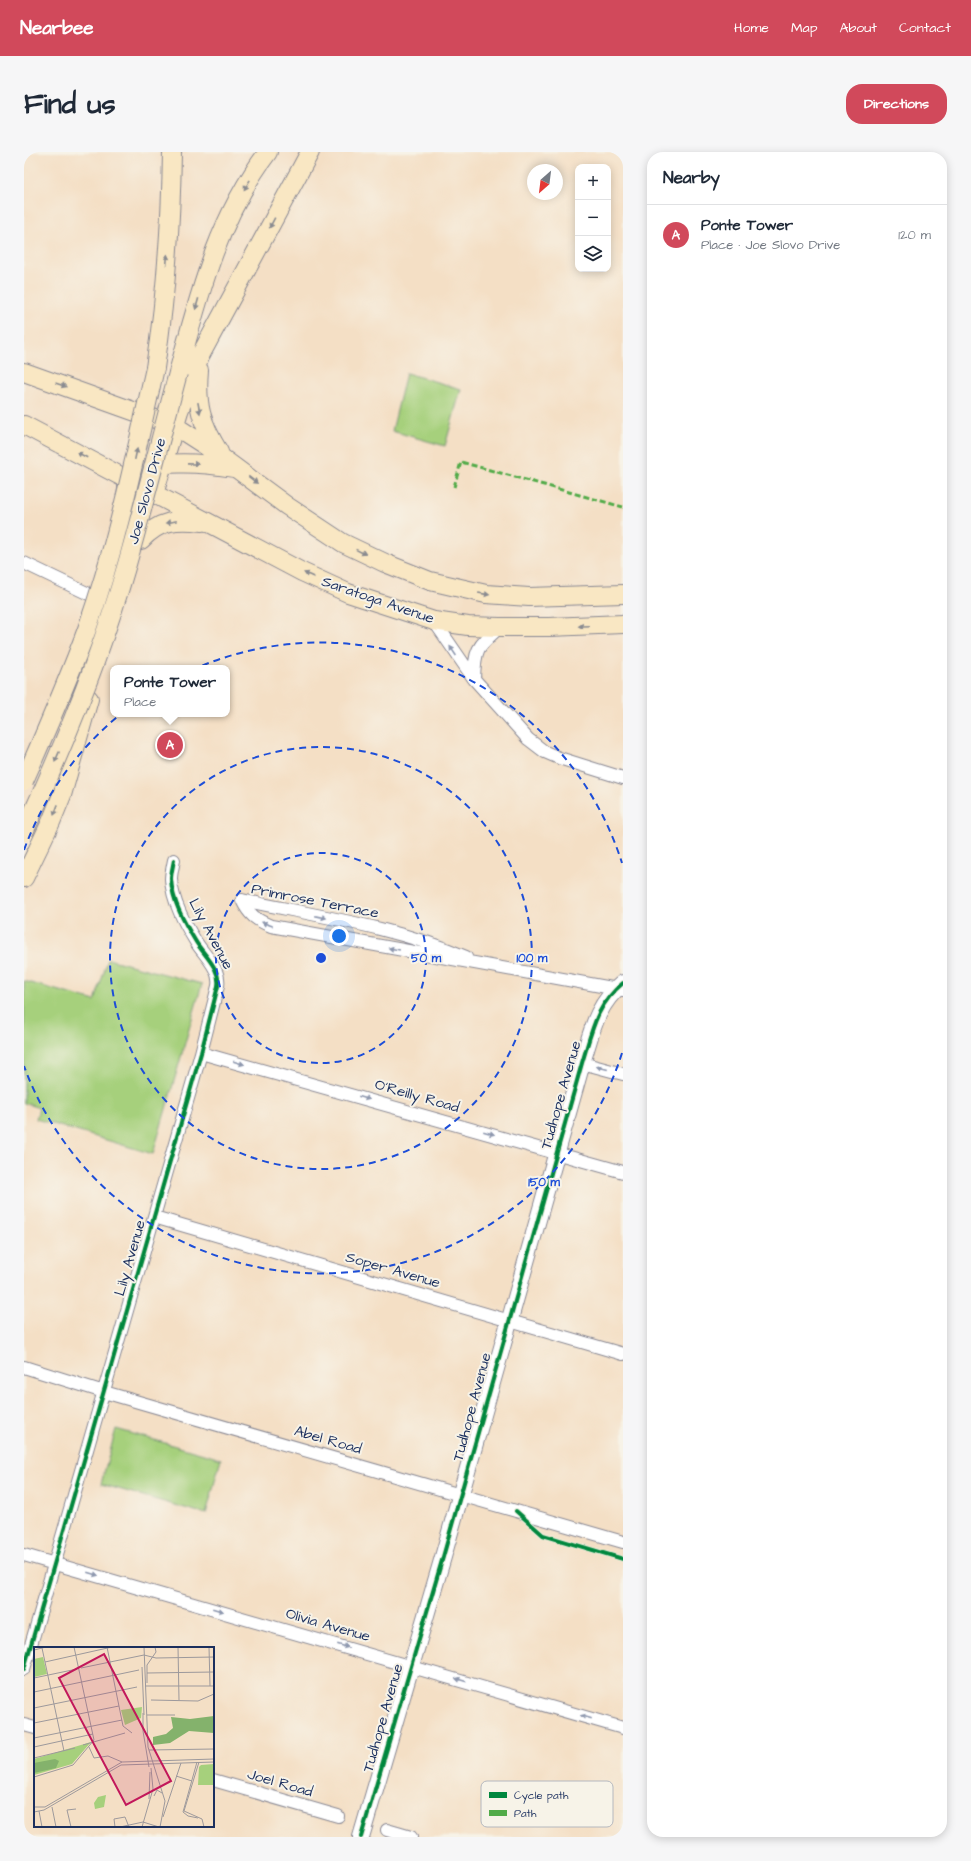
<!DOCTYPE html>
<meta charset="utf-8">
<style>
:root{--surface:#fff;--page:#f6f6f7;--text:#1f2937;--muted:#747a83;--line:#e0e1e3;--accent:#d1495b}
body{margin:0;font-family:"Architects Daughter",sans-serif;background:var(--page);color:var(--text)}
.controls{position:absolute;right:12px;top:12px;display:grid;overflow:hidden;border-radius:8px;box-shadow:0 2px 10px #0003}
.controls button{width:36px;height:36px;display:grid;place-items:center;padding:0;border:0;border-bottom:1px solid var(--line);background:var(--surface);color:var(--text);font:20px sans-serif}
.compass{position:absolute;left:503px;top:12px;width:36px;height:36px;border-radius:50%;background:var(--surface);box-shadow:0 2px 10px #0003;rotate:208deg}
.you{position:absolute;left:315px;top:784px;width:14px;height:14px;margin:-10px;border:3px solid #fff;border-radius:50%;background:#1a73e8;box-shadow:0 0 0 6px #1a73e833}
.badge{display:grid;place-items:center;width:26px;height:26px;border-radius:50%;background:var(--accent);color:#fff;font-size:13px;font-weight:700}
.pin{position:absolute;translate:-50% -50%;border:2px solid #fff;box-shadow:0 1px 4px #0006}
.popup{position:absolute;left:86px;top:513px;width:120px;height:52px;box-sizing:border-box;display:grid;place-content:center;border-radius:8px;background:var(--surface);filter:drop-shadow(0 1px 3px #0005);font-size:13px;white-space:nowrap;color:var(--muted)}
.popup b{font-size:15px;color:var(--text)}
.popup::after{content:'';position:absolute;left:50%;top:100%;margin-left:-8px;border:8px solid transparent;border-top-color:var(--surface)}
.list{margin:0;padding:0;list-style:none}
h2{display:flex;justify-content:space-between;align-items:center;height:52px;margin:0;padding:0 16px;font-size:17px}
h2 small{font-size:13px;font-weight:400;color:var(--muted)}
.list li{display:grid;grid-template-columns:26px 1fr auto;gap:12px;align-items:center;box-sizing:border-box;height:60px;padding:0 16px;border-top:1px solid var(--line)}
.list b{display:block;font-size:15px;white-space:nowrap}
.list p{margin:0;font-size:13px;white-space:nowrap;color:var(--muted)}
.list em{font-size:13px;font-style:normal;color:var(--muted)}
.icon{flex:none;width:22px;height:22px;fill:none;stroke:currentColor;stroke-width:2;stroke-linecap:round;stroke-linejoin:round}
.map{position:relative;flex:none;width:599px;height:1685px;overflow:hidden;border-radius:16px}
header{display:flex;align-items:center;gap:24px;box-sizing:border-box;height:56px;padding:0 20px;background:var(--accent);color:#fff}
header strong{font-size:19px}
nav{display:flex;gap:22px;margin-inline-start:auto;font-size:14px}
.intro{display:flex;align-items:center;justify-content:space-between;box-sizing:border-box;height:96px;padding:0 24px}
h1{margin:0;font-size:28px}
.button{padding:10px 18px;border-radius:16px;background:var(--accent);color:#fff;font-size:14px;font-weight:700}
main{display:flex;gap:24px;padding:0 24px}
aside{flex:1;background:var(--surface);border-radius:16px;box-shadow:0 2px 10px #0003}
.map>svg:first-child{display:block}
</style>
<header>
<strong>Nearbee</strong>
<nav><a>Home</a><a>Map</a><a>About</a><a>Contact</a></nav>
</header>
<div class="intro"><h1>Find us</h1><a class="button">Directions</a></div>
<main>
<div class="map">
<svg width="599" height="1685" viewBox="0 0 599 1685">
<rect width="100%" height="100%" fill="#f7f3e8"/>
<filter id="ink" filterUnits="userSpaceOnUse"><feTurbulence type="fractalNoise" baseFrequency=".025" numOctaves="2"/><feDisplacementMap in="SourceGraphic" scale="8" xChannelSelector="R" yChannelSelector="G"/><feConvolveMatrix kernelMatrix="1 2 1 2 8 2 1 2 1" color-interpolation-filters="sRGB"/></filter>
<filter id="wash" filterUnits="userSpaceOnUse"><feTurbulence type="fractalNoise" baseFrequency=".012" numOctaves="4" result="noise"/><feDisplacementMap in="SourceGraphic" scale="16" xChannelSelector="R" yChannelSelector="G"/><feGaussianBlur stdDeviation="0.9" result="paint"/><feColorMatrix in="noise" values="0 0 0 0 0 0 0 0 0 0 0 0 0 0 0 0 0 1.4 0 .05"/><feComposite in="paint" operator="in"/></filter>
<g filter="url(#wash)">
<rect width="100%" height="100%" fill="#f4dfc5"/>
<path fill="#a6d07c" stroke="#60806d" d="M382,221L437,237L421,294L368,279Z
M84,807L178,832L129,1002L12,967L15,956L0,951V829L71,849Z
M92,1277L197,1307L182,1362L77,1332Z"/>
</g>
<g filter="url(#ink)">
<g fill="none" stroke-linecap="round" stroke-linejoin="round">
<defs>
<path id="minor" d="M0,411L69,444
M410,469L450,527L504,587L521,600L535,606L599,626
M450,527C451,496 453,495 476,475
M218,748C225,763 232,768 247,774L599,838
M218,748C293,764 372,775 442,805
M177,901L599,1020
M558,911L599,922
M130,1065L599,1202
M0,1215L80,1240L599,1390
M0,1403L599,1576
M0,1517L177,901L194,834C197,817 180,803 172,790C161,772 148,749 147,727C147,721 149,714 150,708
M0,1573L11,1576
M189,1628L314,1664
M363,1678L387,1685"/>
<path id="tertiary" d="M337,1685L419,1405L558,911C568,879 572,853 599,831"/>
<path id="secondary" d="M131,216C142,144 147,72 148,0
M175,218C172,253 177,271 195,300
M0,220L151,274L182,294L263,354L319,391L361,411L406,429L462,442L505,445L599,442
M154,221C175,143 194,66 244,0
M0,273L278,420L324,441L410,469L444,474L476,475H525L599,472
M103,337C103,334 104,330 106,328C123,304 185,312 210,316
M130,342L155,259L176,204L286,0
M117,388C136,368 152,367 178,370
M0,726L27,670L38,643L65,547"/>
</defs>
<use href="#minor" stroke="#888792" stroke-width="14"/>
<use href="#tertiary" stroke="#888792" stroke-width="18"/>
<use href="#secondary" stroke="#888792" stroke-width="20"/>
<use href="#minor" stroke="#fff" stroke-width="12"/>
<use href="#tertiary" stroke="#fff" stroke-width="16"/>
<use href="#secondary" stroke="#f9e7c3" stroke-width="18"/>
<defs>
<path id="secondary-bridge" d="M0,629C22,579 44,529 63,477C93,392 111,304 131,216
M0,680C40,594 77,503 103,412C121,349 137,285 154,221"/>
</defs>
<use href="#secondary-bridge" stroke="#888792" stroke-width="20" stroke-linecap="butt"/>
<use href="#secondary-bridge" stroke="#f9e7c3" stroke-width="18"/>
<path stroke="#52ab49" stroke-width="3" stroke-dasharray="6 3" stroke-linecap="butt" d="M430,335L437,310L599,355"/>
<defs>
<path id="cycleway" d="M492,1359L519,1383L599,1407
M0,1517L177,901L194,834C197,817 180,803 172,790C161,772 148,749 147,727C147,721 149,714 150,708
M337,1685L419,1405L558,911C568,879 572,853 599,831"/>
</defs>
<use href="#cycleway" stroke="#f7f3e8" stroke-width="6"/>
<use href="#cycleway" stroke="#00873e" stroke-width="4"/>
</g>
<defs><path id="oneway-solid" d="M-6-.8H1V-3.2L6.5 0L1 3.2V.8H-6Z"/></defs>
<g fill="#8a8b90">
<use href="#oneway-solid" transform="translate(223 33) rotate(121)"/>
<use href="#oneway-solid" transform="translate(248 71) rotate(118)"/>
<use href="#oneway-solid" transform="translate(143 108) rotate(-86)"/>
<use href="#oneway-solid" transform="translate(173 152) rotate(106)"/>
<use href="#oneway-solid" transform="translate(37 233) rotate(20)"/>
<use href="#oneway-solid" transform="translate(175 256) rotate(79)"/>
<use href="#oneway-solid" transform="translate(112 302) rotate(-78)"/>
<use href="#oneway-solid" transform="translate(58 303) rotate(-152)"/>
<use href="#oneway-solid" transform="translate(169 312) rotate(1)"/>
<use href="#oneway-solid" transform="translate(229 328) rotate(38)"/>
<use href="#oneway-solid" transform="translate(147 370) rotate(168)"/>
<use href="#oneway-solid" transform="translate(337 400) rotate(26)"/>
<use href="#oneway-solid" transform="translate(285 423) rotate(-156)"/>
<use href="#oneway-solid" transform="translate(460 442) rotate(9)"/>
<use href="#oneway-solid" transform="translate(560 474) rotate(177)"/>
<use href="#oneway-solid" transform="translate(33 605) rotate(113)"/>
<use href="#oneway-solid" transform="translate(32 658) rotate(111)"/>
</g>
<g fill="#8d97ae">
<use href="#oneway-solid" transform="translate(429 499) rotate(-124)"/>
<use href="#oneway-solid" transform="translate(297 765) rotate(12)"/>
<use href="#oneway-solid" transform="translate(243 772) rotate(-160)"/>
<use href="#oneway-solid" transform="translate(370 797) rotate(-170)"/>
<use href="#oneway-solid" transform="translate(215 911) rotate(16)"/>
<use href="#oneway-solid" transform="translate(578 916) rotate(-165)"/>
<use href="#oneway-solid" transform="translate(340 946) rotate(16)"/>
<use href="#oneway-solid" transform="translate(465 981) rotate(16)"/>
<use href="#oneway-solid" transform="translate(69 1422) rotate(16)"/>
<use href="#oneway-solid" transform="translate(194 1458) rotate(16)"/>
<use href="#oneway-solid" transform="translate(319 1494) rotate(16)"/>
<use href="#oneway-solid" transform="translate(437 1528) rotate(-164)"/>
<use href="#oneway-solid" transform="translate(562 1565) rotate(-164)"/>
</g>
</g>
<g fill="none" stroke="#1d4ed8" stroke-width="2" stroke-dasharray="7 5">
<circle cx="297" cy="806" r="105"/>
<circle cx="297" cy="806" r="211"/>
<path d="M598 901A316 316 0 0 1 0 914M0 698A316 316 0 0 1 598 711"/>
</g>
<g text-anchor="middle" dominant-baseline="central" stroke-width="4" stroke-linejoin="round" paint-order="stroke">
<g font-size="15" fill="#1b2f5e" stroke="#f7f3e8">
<text transform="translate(123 339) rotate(-75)">Joe Slovo Drive</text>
<text transform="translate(354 448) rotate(19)">Saratoga Avenue</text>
<text transform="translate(291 749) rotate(11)">Primrose Terrace</text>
<text transform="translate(187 782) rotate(62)">Lily Avenue</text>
<text transform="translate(537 943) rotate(-74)">Tudhope Avenue</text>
<text transform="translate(393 944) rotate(16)">O'Reilly Road</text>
<text transform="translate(106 1106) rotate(-74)">Lily Avenue</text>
<text transform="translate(369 1118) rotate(16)">Soper Avenue</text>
<text transform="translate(448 1255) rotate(-75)">Tudhope Avenue</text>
<text transform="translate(304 1288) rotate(16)">Abel Road</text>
<text transform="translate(304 1473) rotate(16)">Olivia Avenue</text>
<text transform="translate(359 1566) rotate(-74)">Tudhope Avenue</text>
<text transform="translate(256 1631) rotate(16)">Joel Road</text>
</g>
</g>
<g transform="translate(10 1495)">
<rect width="180" height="180" fill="#f4dfc5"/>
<path d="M9,10L13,27L0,30V12ZM108,60L107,71L91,78L87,63ZM57,95L38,117L0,128V112ZM180,117V138H164L165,120L167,118ZM72,148L70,160L61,162L60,156L64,150Z" fill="#a6d07c"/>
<path d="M180,69V86L155,84L136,96L119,98V90L132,87L139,81L137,70L156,72ZM21,112L25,114L22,121L0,126V116Z" fill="#84b26c"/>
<path fill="none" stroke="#9d999c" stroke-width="1" d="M73,0L89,79L98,86M110,0L114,100L131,154L126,180M144,0L145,53M175,0L176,39M8,1L30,104M0,3L12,0M11,15L78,0M108,20L110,68M47,21L110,8L122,11L180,10M113,26L180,25M0,31L43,22M113,36V18L122,5L121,0M111,39H180M0,45L105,23M117,53L164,54L180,47M0,61L103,40M109,66V84L115,120M113,68H141M0,76L85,59M0,91L88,73M49,98L91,86M0,100L59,87M55,100L60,111L74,109L88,115M115,103L180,102M0,111L41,101M142,129L158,134M0,130L39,118L60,93L40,0M120,149L123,143L128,146M115,152L116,125M0,160H11L88,115L180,112M18,160L22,180M5,164L8,180M150,164L165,115M150,164L168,172L170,180M0,165L10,163L87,118L180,115M149,165L163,115M149,165L154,169L164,171M129,170L147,116M37,180L33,163L42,162M81,180L80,172L91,170L95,180M86,180L109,175L125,180M108,180L119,142L117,121"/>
<path fill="#c2185b" fill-opacity="0.15" stroke="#c2185b" stroke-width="2" d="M70,7L137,134L92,158L25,31Z"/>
<rect width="180" height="180" fill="none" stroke="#1b2f5e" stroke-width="2"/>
</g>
<rect x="457" y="1629" width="132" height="46" rx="6" fill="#f7f3e8" stroke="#b5b8bf" stroke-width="1"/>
<rect x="465" y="1640" width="18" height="6" fill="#00873e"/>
<rect x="465" y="1658" width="18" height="6" fill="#52ab49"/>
<g font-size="11" fill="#1b2f5e">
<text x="490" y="1647">Cycle path</text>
<text x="490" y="1665">Path</text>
</g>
<circle cx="297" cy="806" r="6" fill="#1d4ed8" stroke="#f7f3e8" stroke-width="2"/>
<g font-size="12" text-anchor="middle" font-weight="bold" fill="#1d4ed8" stroke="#f7f3e8" stroke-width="4" stroke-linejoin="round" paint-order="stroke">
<text x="402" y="810">50 m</text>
<text x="508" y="810">100 m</text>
<text x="520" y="1034">150 m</text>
</g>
</svg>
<div class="controls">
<button>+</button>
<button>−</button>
<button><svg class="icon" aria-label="layers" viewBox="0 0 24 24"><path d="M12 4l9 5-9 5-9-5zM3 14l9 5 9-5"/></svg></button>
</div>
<svg class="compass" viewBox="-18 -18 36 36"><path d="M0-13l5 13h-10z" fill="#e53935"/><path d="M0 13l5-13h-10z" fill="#747a83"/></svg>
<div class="you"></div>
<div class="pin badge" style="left:146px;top:593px">A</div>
<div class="popup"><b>Ponte Tower</b>Place</div>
</div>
<aside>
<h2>Nearby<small></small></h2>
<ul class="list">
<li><span class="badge">A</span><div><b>Ponte Tower</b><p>Place · Joe Slovo Drive</p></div><em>120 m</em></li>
</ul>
</aside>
</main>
